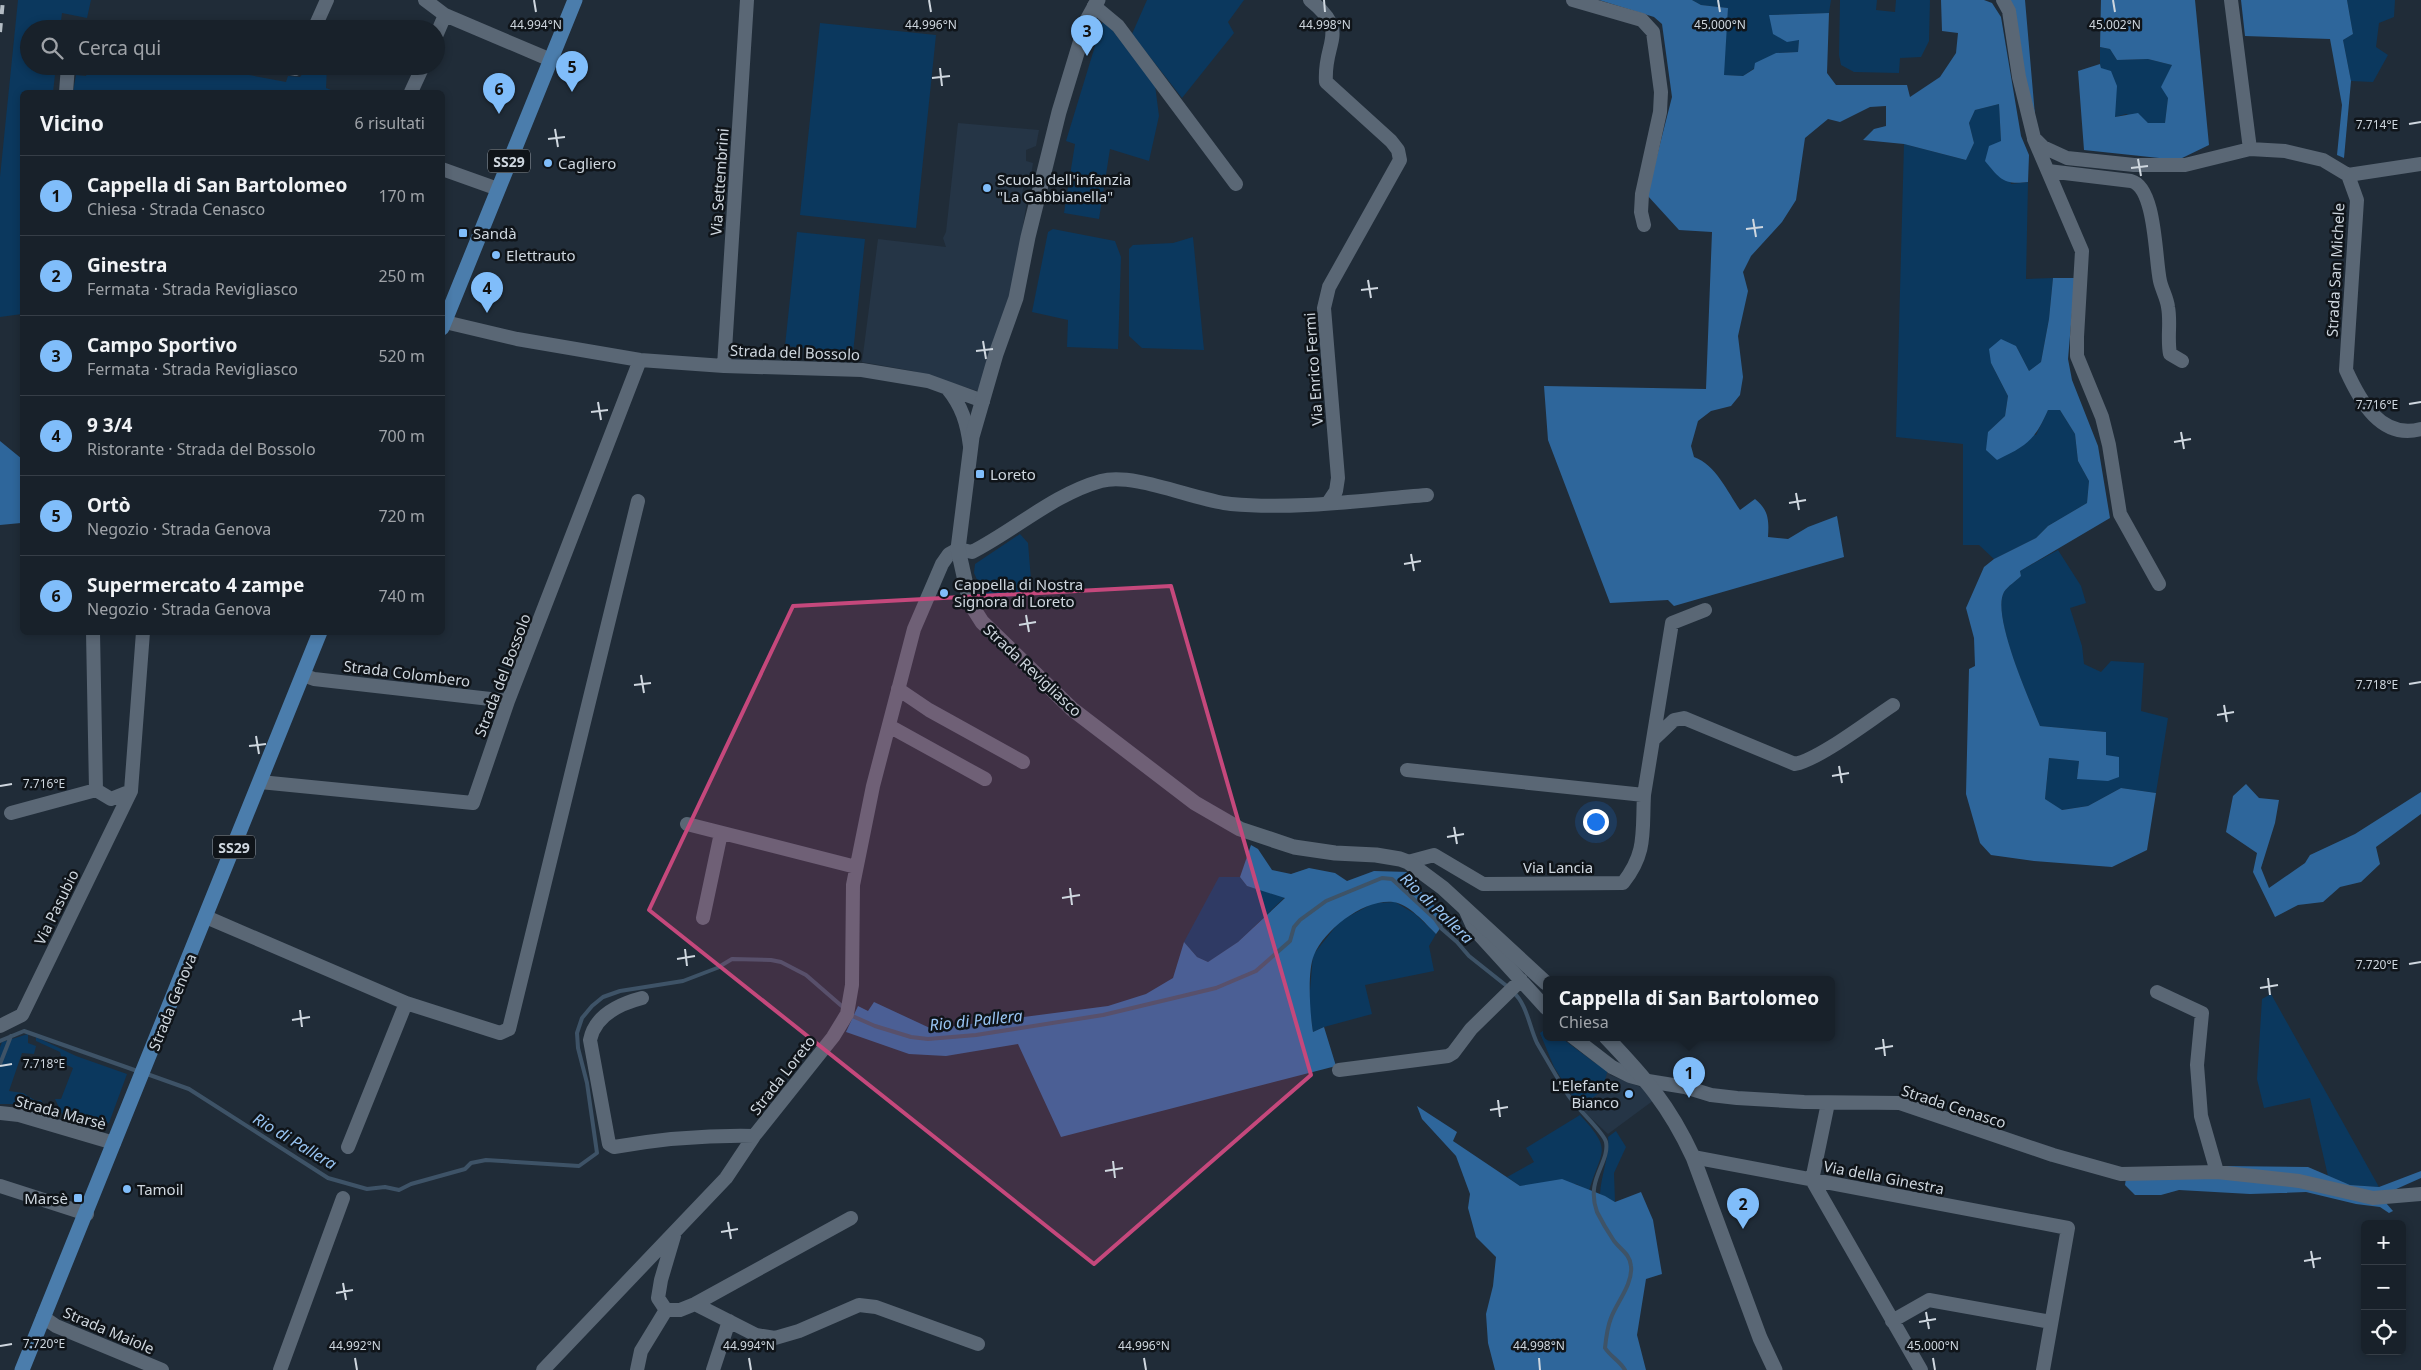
<!DOCTYPE html>
<html lang="it">
<meta charset="utf-8">
<style>
:root{--surface:#18212a;--page:#252e36;--text:#f1f3f6;--muted:#9fa3a8;--line:#363e47;--accent:#80bdfa}
body{margin:0;font-family:"Noto Sans",sans-serif;background:var(--page);color:var(--text)}
.controls{position:absolute;right:15px;bottom:15px;display:grid;overflow:hidden;border-radius:8px;box-shadow:0 2px 8px #0003}
.controls button{width:45px;height:45px;display:grid;place-items:center;padding:0;border:0;border-bottom:1px solid var(--line);background:var(--surface);color:var(--text);font:25px sans-serif}
.you{position:absolute;left:1595px;top:821px;width:18px;height:18px;margin:-12px;border:4px solid #fff;border-radius:50%;background:#1a73e8;box-shadow:0 0 0 8px #1a73e833}
.badge{display:grid;place-items:center;width:32px;height:32px;border-radius:50%;background:var(--accent);color:#111;font-size:16px;font-weight:700}
.pin{position:absolute;translate:-50% -41px;filter:drop-shadow(0 1px 2px #0008)}
.pin::after{content:'';position:absolute;top:26px;width:18px;height:15px;background:inherit;clip-path:polygon(0 0,100% 0,50% 100%)}
.popup{position:absolute;left:1543px;top:976px;width:292px;height:65px;box-sizing:border-box;display:grid;place-content:center;border-radius:8px;background:var(--surface);filter:drop-shadow(0 1px 4px #0005);font-size:16px;white-space:nowrap;color:var(--muted)}
.popup b{font-size:19px;color:var(--text)}
.popup::after{content:'';position:absolute;left:50%;top:100%;margin-left:-10px;border:10px solid transparent;border-top-color:var(--surface)}
.list{margin:0;padding:0;list-style:none}
h2{display:flex;justify-content:space-between;align-items:center;height:65px;margin:0;padding:0 20px;font-size:21px}
h2 small{font-size:16px;font-weight:400;color:var(--muted)}
.list li{display:grid;grid-template-columns:32px 1fr auto;gap:15px;align-items:center;box-sizing:border-box;height:80px;padding:0 20px;border-top:1px solid var(--line)}
.list b{display:block;font-size:19px;white-space:nowrap}
.list p{margin:0;font-size:16px;white-space:nowrap;color:var(--muted)}
.list em{font-size:16px;font-style:normal;color:var(--muted)}
.icon{flex:none;width:28px;height:28px;fill:none;stroke:currentColor;stroke-width:2;stroke-linecap:round;stroke-linejoin:round}
.map{position:relative;flex:none;width:2421px;height:1370px;overflow:hidden}
.search{position:absolute;background:var(--surface);box-shadow:0 2px 8px #0003;left:20px;top:20px;width:425px;height:55px;display:flex;align-items:center;gap:12px;box-sizing:border-box;padding:0 18px;border-radius:28px;color:var(--muted);font-size:19px}
.panel{position:absolute;background:var(--surface);box-shadow:0 2px 8px #0003;left:20px;top:90px;width:425px;height:545px;border-radius:8px}
.map>svg:first-child{display:block}
</style>
<div class="map">
<svg width="2421" height="1370" viewBox="0 0 2421 1370">
<rect width="100%" height="100%" fill="#202c38"/>
<path fill="#253546" d="M958,123L1039,130L1036,146L1026,150V161L1033,163L1030,182H1024L1022,195L1027,201L1014,282L981,392L913,371L862,362L878,239L946,247L943,238L946,232Z
M1546,1029V1037H1560L1595,1063L1612,1071L1610,1075L1643,1088L1654,1100L1608,1134L1579,1107L1565,1086L1540,1033Z"/>
<path fill="#0b385e" d="M18,0H91L87,18L62,13L60,29H29V66H56L53,92H22V314L0,317V177Z
M1147,0H1244L1228,22L1234,33L1182,98L1132,34Z
M1692,0H1831L1829,13L1769,15L1799,40L1798,52L1776,53L1743,76L1723,75L1728,8L1701,5Z
M1840,0H1877L1876,10L1895,12L1896,0H1930L1929,41L1921,57L1900,58L1899,73L1854,72L1841,65L1839,55Z
M2347,0H2395L2394,17L2379,23L2376,47L2388,55L2373,82L2351,81L2343,40L2353,34Z
M1106,22L1155,85L1159,116L1149,161L1110,149L1099,219L1064,213L1075,144L1066,141L1102,23Z
M820,23L936,35L916,228L800,215Z
M2100,47L2110,49L2117,60L2148,59L2172,65L2165,124L2148,123L2126,114L2115,117L2100,64Z
M88,66H201L286,82L288,76L300,77L309,66H327L326,88L336,92H73L76,75L86,76Z
M1999,104L2001,141L2011,184L2028,182L2026,279L2053,278L2049,319L2041,362L2029,371L2016,346L1991,363L2008,396L2005,416L1988,432L2036,435L2048,410H2060L2075,434L2078,461L2089,481L2087,503L2048,526L2036,538L1994,559L1979,545H1963V444L1896,437L1904,144L1966,160L1974,143L1969,123L1975,110Z
M1053,229L1115,241L1121,257L1118,349L1067,347L1068,320L1032,312L1048,232Z
M797,232L865,239L853,353L785,346Z
M1193,237L1204,350L1142,348L1129,336V249L1133,245L1173,243Z
M1020,534L1028,543L1032,592L987,602L974,573L975,564Z
M2058,550L2081,586L2086,603L2070,608L2082,646L2084,664L2101,672L2111,661L2144,663L2141,711L2168,718L2156,793L2121,788L2088,806L2061,810L2045,799L2049,758L2079,761L2077,778L2106,756V732L2040,726C2030,701 1991,616 2004,592C2008,586 2016,581 2021,576L2020,571Z
M1219,877H1240L1247,886L1285,897L1238,942L1208,962L1197,957L1184,942Z
M1395,902L1415,914L1436,934L1429,946L1434,971L1365,985L1372,1014L1324,1027L1313,1032L1309,1002L1313,955L1340,921L1374,903Z
M2271,994L2379,1187L2350,1185L2328,1176L2310,1098L2264,1108L2257,1079L2262,999Z
M1546,1029V1037H1560L1595,1063L1608,1069L1602,1091L1579,1107L1554,1067L1540,1033Z
M28,1034V1043L36,1046L34,1054L22,1053L9,1091L23,1093L36,1101L41,1100L48,1113L15,1104H0V1047L2,1042Z
M36,1037L76,1056L127,1074L109,1123L98,1127L64,1118L55,1099H61L73,1068L63,1063L60,1052L36,1041Z
M1580,1115C1613,1151 1602,1148 1589,1191L1576,1184L1520,1186L1507,1177L1534,1162L1526,1148Z
M1616,1131L1626,1147L1614,1173L1615,1202L1600,1194C1601,1175 1610,1155 1608,1137Z"/>
<path fill="#2e669b" d="M1599,0H1692L1701,5L1728,8L1724,75L1743,76L1754,69L1755,63L1776,53L1798,52L1799,40L1787,42L1773,34L1769,15L1829,13L1827,73L1836,85H1907L1910,97L1940,77L1956,53L1958,33L1942,31L1941,0H1984L1992,3L2001,17L2021,136L2029,155L2028,182C2003,185 2000,179 1985,161L1989,146L2001,141L1999,104L1975,110L1969,123L1974,143L1966,160L1904,144L1863,140L1874,129L1886,126V106L1870,107L1840,122L1828,119L1805,138L1796,200L1782,222L1751,256L1743,272L1748,291L1738,336L1743,377L1740,395L1731,406L1711,411L1698,421L1691,446L1694,457C1716,465 1727,491 1740,510L1755,499C1769,510 1769,521 1768,537L1788,539L1808,527L1837,516L1844,557L1674,606L1668,600L1610,603L1548,440L1544,386L1706,389L1712,232L1679,230L1647,195L1672,97L1662,24L1654,17Z
M2009,0H2025L2036,127Z
M2101,0H2195L2209,145L2178,160L2084,150L2078,71L2100,64L2101,68L2111,71L2117,86L2115,117L2138,113L2148,123H2165L2168,98L2161,87L2172,65L2148,59L2117,60L2110,49L2100,47Z
M2241,0H2347L2353,34L2343,40L2351,81L2344,158L2337,155L2342,105L2330,39L2245,36Z
M2053,278H2075L2068,359L2072,380L2098,446L2110,518L2020,571L2021,576C2016,581 2008,586 2004,592C1991,615 2030,701 2040,726L2106,732V755L2119,757V777L2108,781L2077,779L2079,761L2049,758L2045,799L2062,810L2088,806L2121,788L2156,793L2147,850L2112,867L2034,861L1991,855L1980,843L1966,794L1969,669L1975,666L1974,638L1966,608L1984,567L1994,559L2036,538L2048,526L2087,503L2089,481L2078,461L2075,434L2060,410H2048C2034,441 2028,445 1997,460L1986,450L1988,432L2005,416L2008,396L1991,363L1989,349L2001,339L2016,346L2029,371L2041,362L2049,319Z
M0,441L22,459L21,523L0,525Z
M2246,784L2259,798L2279,800L2275,823L2261,868L2269,888L2305,863L2310,855L2355,834L2421,792V814L2376,847L2380,864L2361,882L2340,887L2323,902L2298,905L2275,917L2253,872L2257,853L2226,832L2233,796Z
M1251,845L1258,849L1272,870L1291,874L1309,868L1335,873L1347,881L1374,871L1409,872V879L1447,919L1436,934C1425,923 1409,904 1393,902C1364,899 1325,929 1314,955C1307,971 1310,1014 1313,1032L1324,1027L1336,1066L1061,1137L1018,1044L946,1056L909,1054L846,1032L858,1006L868,1011L874,1002L932,1029L1108,1006L1146,994L1173,978L1184,942L1197,957L1208,962L1238,942L1285,898L1247,886L1240,877Z
M1417,1106L1457,1132L1453,1141L1520,1186L1562,1179L1605,1196L1615,1202L1641,1192L1653,1220L1662,1274L1646,1279L1637,1335L1646,1370H1495L1488,1343L1486,1314L1493,1286L1496,1257L1476,1237L1468,1208L1470,1194L1456,1156L1422,1119Z
M2223,1166L2308,1167L2350,1185L2379,1187L2421,1171V1178L2394,1190L2374,1194Z
M2218,1177L2299,1184L2386,1203L2393,1211L2389,1213L2380,1207L2356,1204L2306,1192L2250,1194L2179,1190L2161,1195H2135L2125,1185L2126,1178Z"/>
<g fill="none" stroke-linecap="round" stroke-linejoin="round">
<path stroke="#3e5367" stroke-width="4" d="M1513,992C1527,1004 1529,1026 1537,1043C1547,1060 1557,1078 1568,1095C1576,1108 1604,1132 1606,1142C1610,1163 1585,1179 1597,1212C1602,1222 1608,1232 1614,1241C1621,1250 1630,1254 1631,1266C1633,1284 1617,1302 1611,1318C1607,1328 1606,1338 1605,1348C1611,1357 1620,1361 1625,1370
M850,1015L875,1026L911,1037L928,1039L976,1035L1103,1015L1216,988L1256,971L1290,941L1294,927L1300,920L1326,901L1382,878L1392,879L1435,919L1442,929L1457,942L1469,956L1508,987
M0,1041L24,1031L140,1072
M0,1064L11,1036
M147,1074L189,1089L328,1178L367,1189L385,1187L399,1190L411,1184L465,1169L471,1163L486,1160L579,1166L597,1153L587,1083L578,1048L577,1033L582,1018L592,1006L603,997L620,991L683,981L717,968L732,959L771,960L781,962L806,975L844,1008"/>
<path stroke="#5a6775" stroke-width="14" d="M425,0L445,15L551,60
M1310,0C1351,33 1323,41 1326,82L1391,141L1398,150L1400,160L1329,287L1324,308L1338,478L1336,491L1328,503
M1573,0L1642,20L1653,32L1661,92L1660,112L1642,194L1641,212L1644,225
M2003,0L2009,11L2019,77L2034,138L2043,147L2067,158L2134,165H2185L2250,149L2285,151L2323,160L2348,175L2357,200L2346,370C2360,401 2381,440 2421,429
M2231,0L2250,149
M1094,6L1118,26L1236,184
M72,29H78
M314,29L327,0
M436,36L445,15
M280,66L295,69L297,66
M66,92L68,66
M411,92L423,66
M2034,139L2082,251L2077,337V356L2102,417L2109,445L2120,514L2159,584
M442,169L498,189
M2048,171L2131,181C2156,187 2155,259 2160,281C2162,290 2167,298 2168,307C2171,322 2167,338 2170,354L2182,361
M2348,175L2421,164
M445,322L517,339L640,360L724,366L862,370L928,381L983,401
M724,366L747,0
M947,388C962,406 967,423 970,446
M93,632L96,790L111,799L131,791
M303,675L314,679L508,701
M898,689L929,710L1023,762
M889,726L985,779
M1655,738L1674,720L1684,718L1795,764C1820,759 1870,720 1893,705
M1407,770L1644,795C1642,832 1647,853 1623,883L1483,884L1434,855L1408,862
M260,782L473,803L508,701L640,360
M1644,795L1672,623L1705,610
M11,813L96,790
M687,824L856,867
M1465,909L1474,929L1546,1008
M206,917L406,1003L500,1033L509,1029L638,501
M703,918L721,833
M2157,992L2202,1013L2197,1065L2201,1116L2217,1172
M642,998C619,1004 595,1015 590,1040L609,1144L614,1147C661,1139 706,1135 754,1136
M0,1026L22,1015L131,791L143,632
M1573,1037L1612,1067L1630,1076L1648,1081L1685,1087L1711,1095L1737,1098L1804,1102L1900,1103L2053,1155L2121,1174L2217,1172L2299,1181L2373,1198L2421,1194
M1339,1070L1448,1056L1453,1053L1471,1029L1521,980
M1828,1103L1812,1180L1921,1370
M0,1113L19,1115L114,1143
M348,1147L406,1003
M1693,1157L2068,1228L2043,1370
M0,1186L87,1214
M695,1304L756,1335L775,1338L799,1331L859,1305L876,1307L978,1344
M666,1310H680L695,1304L851,1218
M43,1317L56,1326L162,1370
M1892,1321L1929,1300L2051,1322
M280,1370L343,1198
M543,1370L726,1178L754,1136L833,1037L847,1014L852,985L853,885L873,786L914,629L942,564L949,554L958,549L972,552C1015,530 1054,494 1101,481C1134,472 1194,500 1231,504C1296,510 1363,500 1427,495
M637,1370L641,1351L666,1310L658,1298L661,1280L674,1236
M713,1370L729,1321"/>
<path stroke="#5a6775" stroke-width="15" d="M1098,0L1087,20L1059,112L1028,237L1016,298L996,354L972,437L958,549L970,603L982,622L1072,709L1195,803L1240,829L1294,847L1335,853L1376,855L1400,859L1408,862L1443,888L1546,983
M1606,1037C1645,1078 1669,1105 1693,1157L1760,1338L1775,1370"/>
<path stroke="#4b7dac" stroke-width="15" d="M442,328L575,0
M22,1370L320,632"/>
<path stroke="#b3bcc4" stroke-width="4" stroke-dasharray="9 9" stroke-linecap="butt" d="M0,32L3,0"/>
</g>
<path fill="#c5487c" fill-opacity="0.2" stroke="#c5487c" stroke-width="4" stroke-linejoin="round" d="M1171,586L1311,1075L1094,1264L649,910L793,606Z"/>
<path fill="none" stroke="#cfd7df" stroke-width="2" d="M534,0L536,12M929,0L931,12M1324,0L1325,12M1718,0L1720,12M2113,0L2115,12M940,68L942,86M932,78L950,76M2409,124L2421,122M555,129L558,147M548,139L565,137M2138,159L2141,176M2131,168L2148,166M1753,219L1756,237M1746,229L1763,227M1368,280L1371,298M1361,290L1378,288M983,341L986,359M976,351L993,349M598,402L601,420M2409,404L2421,402M591,412L608,410M2181,432L2184,449M2174,442L2191,439M1796,493L1799,510M1789,503L1806,500M1411,554L1414,571M1404,564L1421,561M1026,615L1029,632M1019,625L1036,622M641,675L644,693M2409,684L2421,682M634,685L651,683M2224,705L2227,722M2217,715L2234,712M256,736L259,754M249,746L266,744M1839,766L1842,783M1832,776L1849,773M0,786L12,784M1454,827L1457,844M1447,837L1464,834M1070,888L1072,905M1062,898L1080,895M685,949L687,966M677,959L695,956M2409,964L2421,962M2268,978L2270,995M2260,988L2278,985M300,1010L302,1027M292,1020L310,1017M1883,1039L1885,1056M1875,1049L1893,1046M0,1066L12,1064M1498,1100L1500,1117M1490,1110L1508,1107M1113,1161L1115,1178M1105,1171L1123,1168M728,1222L731,1239M721,1232L738,1229M2311,1251L2314,1268M2304,1261L2321,1258M343,1283L346,1300M336,1293L353,1290M1926,1312L1929,1329M1919,1322L1936,1319M0,1346L12,1344M355,1358L357,1370M749,1358L751,1370M1144,1358L1146,1370M1539,1358L1540,1370M1933,1358L1935,1370"/>
<g fill="#80bdfa" stroke="#0f1419" stroke-width="2">
<circle cx="548" cy="163" r="5"/>
<circle cx="987" cy="188" r="5"/>
<rect x="458" y="228" width="10" height="10" rx="2.5"/>
<circle cx="496" cy="255" r="5"/>
<rect x="975" y="469" width="10" height="10" rx="2.5"/>
<circle cx="944" cy="593" r="5"/>
<circle cx="1629" cy="1094" r="5"/>
<circle cx="127" cy="1189" r="5"/>
<rect x="73" y="1193" width="10" height="10" rx="2.5"/>
</g>
<g text-anchor="middle" dominant-baseline="central" stroke-width="5" stroke-linejoin="round" paint-order="stroke">
<g fill="#0f1419" stroke="#959ca4" stroke-width="1">
<rect x="488" y="149.5" width="42" height="23" rx="4"/>
<rect x="213" y="835.5" width="42" height="23" rx="4"/>
</g>
<g font-size="14" font-weight="bold" fill="#cfd7df">
<text x="509" y="161">SS29</text>
<text x="234" y="847">SS29</text>
</g>
<g font-size="15" fill="#cfd7df" stroke="#0f1419" text-anchor="start">
<text x="558" y="163">Cagliero</text>
<text x="997" y="179">Scuola dell'infanzia<tspan x="997" dy="17">"La Gabbianella"</tspan></text>
<text x="473" y="233">Sandà</text>
<text x="506" y="255">Elettrauto</text>
<text x="990" y="474">Loreto</text>
<text x="954" y="584">Cappella di Nostra<tspan x="954" dy="17">Signora di Loreto</tspan></text>
<text x="1619" y="1085" text-anchor="end">L'Elefante<tspan x="1619" dy="17">Bianco</tspan></text>
<text x="137" y="1189">Tamoil</text>
<text x="68" y="1198" text-anchor="end">Marsè</text>
</g>
<g font-size="15" fill="#cfd7df" stroke="#0f1419">
<text transform="translate(719 182) rotate(-86)">Via Settembrini</text>
<text transform="translate(2335 270) rotate(-87)">Strada San Michele</text>
<text transform="translate(795 352) rotate(2)">Strada del Bossolo</text>
<text transform="translate(1313 369) rotate(-94)">Via Enrico Fermi</text>
<text transform="translate(1033 670) rotate(43)">Strada Revigliasco</text>
<text transform="translate(407 673) rotate(7)">Strada Colombero</text>
<text transform="translate(502 675) rotate(-69)">Strada del Bossolo</text>
<text x="1558" y="867">Via Lancia</text>
<text transform="translate(56 907) rotate(-64)">Via Pasubio</text>
<text transform="translate(172 1002) rotate(-68)">Strada Genova</text>
<text transform="translate(782 1075) rotate(-52)">Strada Loreto</text>
<text transform="translate(1954 1106) rotate(18)">Strada Cenasco</text>
<text transform="translate(61 1112) rotate(15)">Strada Marsè</text>
<text transform="translate(1884 1177) rotate(11)">Via della Ginestra</text>
<text transform="translate(109 1330) rotate(23)">Strada Maiole</text>
</g>
<g font-size="16" font-style="italic" fill="#98c4f2" stroke="#0f1419">
<text transform="translate(1437 908) rotate(44)">Rio di Pallera</text>
<text transform="translate(976 1020) rotate(-6)">Rio di Pallera</text>
<text transform="translate(295 1141) rotate(31)">Rio di Pallera</text>
</g>
</g>
<g font-size="12" text-anchor="middle" fill="#cfd7df" stroke="#0f1419" stroke-width="5" stroke-linejoin="round" paint-order="stroke">
<text x="536" y="29">44.994°N</text>
<text x="931" y="29">44.996°N</text>
<text x="1325" y="29">44.998°N</text>
<text x="1720" y="29">45.000°N</text>
<text x="2115" y="29">45.002°N</text>
<text x="2377" y="129">7.714°E</text>
<text x="2377" y="409">7.716°E</text>
<text x="2377" y="689">7.718°E</text>
<text x="44" y="788">7.716°E</text>
<text x="2377" y="969">7.720°E</text>
<text x="44" y="1068">7.718°E</text>
<text x="44" y="1348">7.720°E</text>
<text x="355" y="1350">44.992°N</text>
<text x="749" y="1350">44.994°N</text>
<text x="1144" y="1350">44.996°N</text>
<text x="1539" y="1350">44.998°N</text>
<text x="1933" y="1350">45.000°N</text>
</g>
</svg>
<div class="controls">
<button>+</button>
<button>−</button>
<button><svg class="icon" aria-label="locate" viewBox="0 0 24 24"><circle cx="12" cy="12" r="6"/><path d="M12 2v4M12 18v4M2 12h4M18 12h4"/></svg></button>
</div>
<div class="you"></div>
<div class="pin badge" style="left:1689px;top:1098px">1</div>
<div class="popup"><b>Cappella di San Bartolomeo</b>Chiesa</div>
<div class="pin badge" style="left:1743px;top:1229px">2</div>
<div class="pin badge" style="left:1087px;top:56px">3</div>
<div class="pin badge" style="left:487px;top:313px">4</div>
<div class="pin badge" style="left:572px;top:92px">5</div>
<div class="pin badge" style="left:499px;top:114px">6</div>
<div class="search"><svg class="icon" aria-label="search" viewBox="0 0 24 24"><circle cx="10" cy="10" r="6"/><path d="M15 15l6 6"/></svg>Cerca qui</div>
<section class="panel">
<h2>Vicino<small>6 risultati</small></h2>
<ul class="list">
<li><span class="badge">1</span><div><b>Cappella di San Bartolomeo</b><p>Chiesa · Strada Cenasco</p></div><em>170 m</em></li>
<li><span class="badge">2</span><div><b>Ginestra</b><p>Fermata · Strada Revigliasco</p></div><em>250 m</em></li>
<li><span class="badge">3</span><div><b>Campo Sportivo</b><p>Fermata · Strada Revigliasco</p></div><em>520 m</em></li>
<li><span class="badge">4</span><div><b>9 3/4</b><p>Ristorante · Strada del Bossolo</p></div><em>700 m</em></li>
<li><span class="badge">5</span><div><b>Ortò</b><p>Negozio · Strada Genova</p></div><em>720 m</em></li>
<li><span class="badge">6</span><div><b>Supermercato 4 zampe</b><p>Negozio · Strada Genova</p></div><em>740 m</em></li>
</ul>
</section>
</div>
